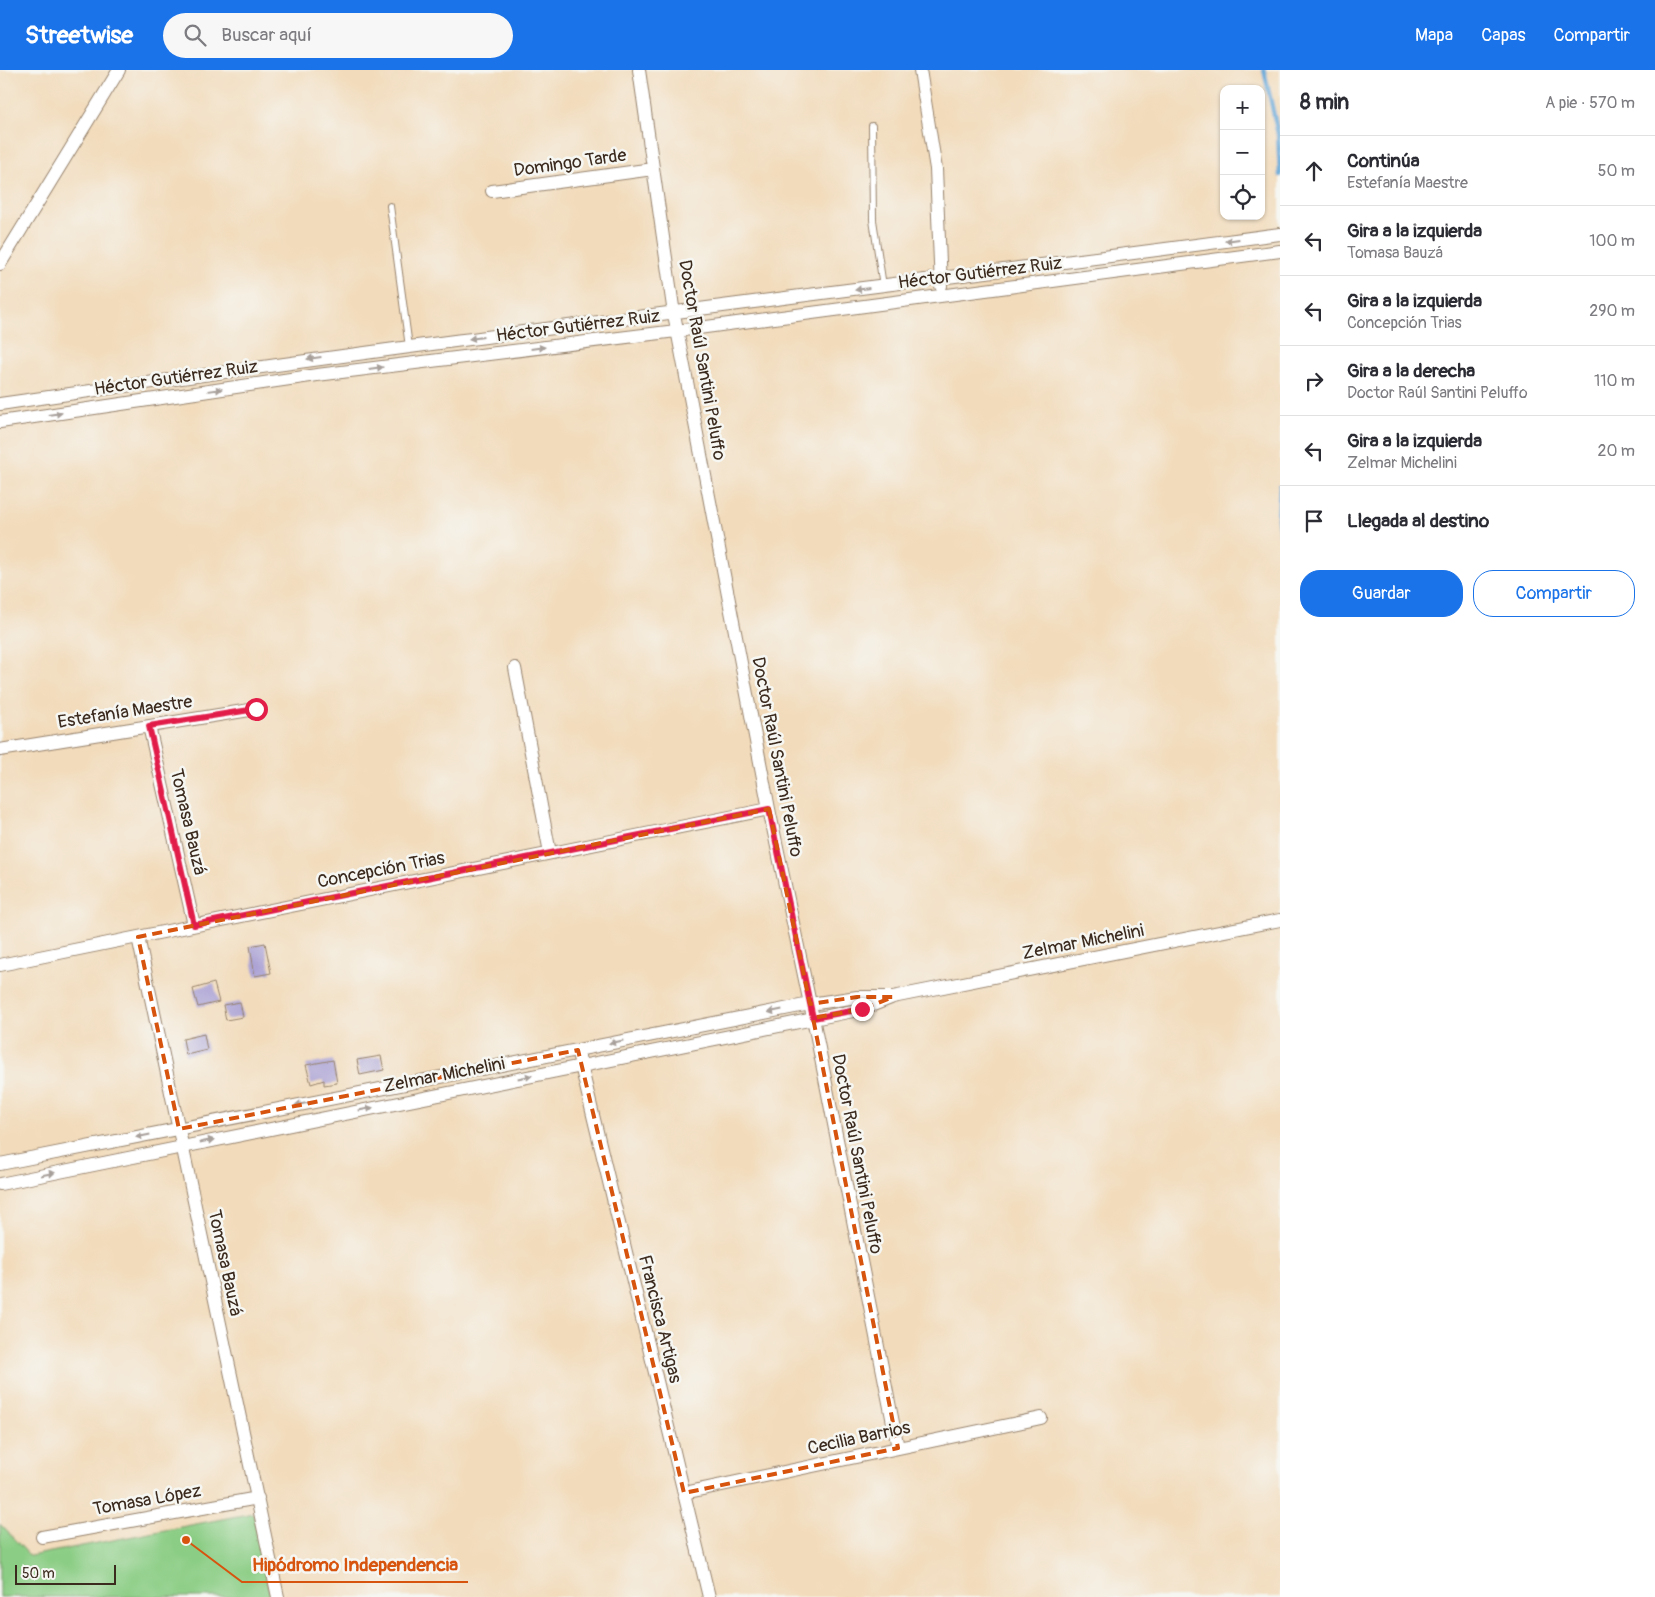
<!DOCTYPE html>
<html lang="es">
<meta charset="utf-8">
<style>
:root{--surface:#fff;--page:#f7f7f7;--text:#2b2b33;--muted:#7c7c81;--line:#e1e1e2;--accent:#1a73e8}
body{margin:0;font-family:Pangolin,sans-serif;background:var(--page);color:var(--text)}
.controls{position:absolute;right:15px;top:15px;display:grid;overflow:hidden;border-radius:10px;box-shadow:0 1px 4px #0004}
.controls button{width:45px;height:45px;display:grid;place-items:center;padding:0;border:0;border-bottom:1px solid var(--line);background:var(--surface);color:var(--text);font:25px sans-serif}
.scale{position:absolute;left:15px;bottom:12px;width:101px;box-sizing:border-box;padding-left:5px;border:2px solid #3b2a1e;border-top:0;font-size:14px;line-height:18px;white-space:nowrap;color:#3b2a1e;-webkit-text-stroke:4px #f6f6f2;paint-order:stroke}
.stop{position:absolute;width:15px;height:15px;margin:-11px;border:4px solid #e11d48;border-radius:50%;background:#fff}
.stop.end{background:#e11d48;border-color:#fff;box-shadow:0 1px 5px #0008}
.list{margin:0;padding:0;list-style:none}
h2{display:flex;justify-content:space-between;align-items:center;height:65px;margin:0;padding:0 20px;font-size:21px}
h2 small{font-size:16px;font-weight:400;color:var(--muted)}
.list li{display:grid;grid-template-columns:32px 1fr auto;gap:15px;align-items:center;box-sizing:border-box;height:70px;padding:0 20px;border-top:1px solid var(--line)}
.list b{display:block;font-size:19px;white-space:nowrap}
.list p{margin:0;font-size:16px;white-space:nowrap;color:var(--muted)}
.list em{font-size:16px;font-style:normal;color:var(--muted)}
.actions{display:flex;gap:10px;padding:15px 20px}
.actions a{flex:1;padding:11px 0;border:1px solid var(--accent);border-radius:20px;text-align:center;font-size:18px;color:var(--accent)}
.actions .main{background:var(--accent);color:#fff}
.icon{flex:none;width:28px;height:28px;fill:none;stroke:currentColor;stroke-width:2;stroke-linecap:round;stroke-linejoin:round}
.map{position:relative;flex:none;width:1280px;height:1527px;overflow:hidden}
header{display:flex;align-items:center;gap:30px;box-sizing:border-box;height:70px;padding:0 25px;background:var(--accent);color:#fff}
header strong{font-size:24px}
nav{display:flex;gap:28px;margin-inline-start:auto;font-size:18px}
.search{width:350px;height:45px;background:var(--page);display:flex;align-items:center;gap:12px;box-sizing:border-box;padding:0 18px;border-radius:28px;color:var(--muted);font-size:19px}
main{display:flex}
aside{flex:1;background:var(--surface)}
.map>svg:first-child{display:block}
</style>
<header>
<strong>Streetwise</strong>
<div class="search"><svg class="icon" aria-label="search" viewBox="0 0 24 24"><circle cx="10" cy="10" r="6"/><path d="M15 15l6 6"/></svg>Buscar aquí</div>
<nav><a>Mapa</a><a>Capas</a><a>Compartir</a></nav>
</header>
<main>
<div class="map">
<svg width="1280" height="1527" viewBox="0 0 1280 1527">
<rect width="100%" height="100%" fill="#f6f6f2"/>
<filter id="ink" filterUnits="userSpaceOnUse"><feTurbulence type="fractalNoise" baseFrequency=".02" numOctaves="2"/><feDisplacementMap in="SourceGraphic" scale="10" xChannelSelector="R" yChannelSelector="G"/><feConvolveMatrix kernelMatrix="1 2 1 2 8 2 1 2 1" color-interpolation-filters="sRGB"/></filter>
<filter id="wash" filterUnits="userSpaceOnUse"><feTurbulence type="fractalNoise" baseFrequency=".0096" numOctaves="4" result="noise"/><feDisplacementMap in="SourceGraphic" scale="20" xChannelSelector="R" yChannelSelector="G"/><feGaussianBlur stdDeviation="1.12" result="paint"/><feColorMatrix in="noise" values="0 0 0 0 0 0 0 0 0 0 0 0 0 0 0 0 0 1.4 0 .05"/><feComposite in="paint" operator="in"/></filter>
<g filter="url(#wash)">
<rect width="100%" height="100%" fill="#f2dbbb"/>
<path fill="#8bcd85" stroke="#637c52" d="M253,1443L270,1527H0V1454L30,1486Z"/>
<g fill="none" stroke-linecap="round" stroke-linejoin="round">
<path stroke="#63a6d7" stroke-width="4.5" d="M1264,0L1278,64L1280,105
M1280,416L1278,449L1280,464"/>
</g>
<g id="blocks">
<path fill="#ada4d5" d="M265,873L271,903L255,906L250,876Z
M214,913L219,932L198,937L193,919Z
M240,932L243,947L226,950L223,935Z
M204,964L207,980L186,985L183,969Z
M381,986L384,1000L360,1005L357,990Z
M333,990L337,1013L324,1015V1010L311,1014L306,995Z"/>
</g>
</g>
<g filter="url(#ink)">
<use href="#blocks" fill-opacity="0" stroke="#96826c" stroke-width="1"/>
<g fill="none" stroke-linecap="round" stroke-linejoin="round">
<defs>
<path id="lane" d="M872,56L873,150L883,216
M390,136L409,277"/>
<path id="street" d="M639,0L674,244L769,739L813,948L898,1378
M920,0L936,99L941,216
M492,121L653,99
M0,194L119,0
M0,334C426,272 853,220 1280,164
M0,352L317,305L676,261L1280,181
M515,598L550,783
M149,656L194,855
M0,680L256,639
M138,867L278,1527
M0,895L769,739
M579,987L709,1527
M0,1094L810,934L857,927H893L1280,850
M0,1114L863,939L891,928
M684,1423L1041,1348
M42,1467L258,1428"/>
</defs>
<use href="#lane" stroke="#96826c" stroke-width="8"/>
<use href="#street" stroke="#96826c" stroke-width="14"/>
<use href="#lane" stroke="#fff" stroke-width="6"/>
<use href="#street" stroke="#fff" stroke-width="12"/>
</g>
<defs><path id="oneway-solid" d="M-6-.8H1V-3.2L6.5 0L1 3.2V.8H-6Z" transform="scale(1.25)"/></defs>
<g fill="#a79f9a">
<use href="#oneway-solid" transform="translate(1232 170) rotate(172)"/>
<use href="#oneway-solid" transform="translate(862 219) rotate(172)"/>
<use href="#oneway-solid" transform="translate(476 268) rotate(173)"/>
<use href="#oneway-solid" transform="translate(538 278) rotate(-7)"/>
<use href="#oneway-solid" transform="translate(314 288) rotate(172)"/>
<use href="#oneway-solid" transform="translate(376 298) rotate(-7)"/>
<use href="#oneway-solid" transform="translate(215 320) rotate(-8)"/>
<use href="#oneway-solid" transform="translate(55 344) rotate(-8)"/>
<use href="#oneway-solid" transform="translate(775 941) rotate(169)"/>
<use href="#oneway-solid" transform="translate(616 972) rotate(169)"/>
<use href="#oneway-solid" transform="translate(525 1007) rotate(-11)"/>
<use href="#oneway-solid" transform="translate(302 1034) rotate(169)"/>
<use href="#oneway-solid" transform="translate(366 1039) rotate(-11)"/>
<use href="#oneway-solid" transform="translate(143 1066) rotate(169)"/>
<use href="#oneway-solid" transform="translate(207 1071) rotate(-11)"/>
<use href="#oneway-solid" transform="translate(48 1104) rotate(-12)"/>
</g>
</g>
<g fill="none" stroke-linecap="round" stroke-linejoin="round" filter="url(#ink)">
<path stroke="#e11d48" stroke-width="6" d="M256,639L149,656L194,855L769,739L813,948L862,939"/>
</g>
<path fill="none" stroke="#d7540e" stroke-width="4" stroke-dasharray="10 6" stroke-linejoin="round" d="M769,739L810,934L857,927H893L863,939L813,948L898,1378L684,1423L578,980L179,1059L138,867Z"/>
<g text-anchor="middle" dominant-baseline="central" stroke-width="5" stroke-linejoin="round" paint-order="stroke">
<g font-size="18" fill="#3b2a1e" stroke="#f6f6f2">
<text transform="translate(570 93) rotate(-8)">Domingo Tarde</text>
<text transform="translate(980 203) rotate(-7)">Héctor Gutiérrez Ruiz</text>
<text transform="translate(578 256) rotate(-7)">Héctor Gutiérrez Ruiz</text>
<text transform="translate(702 290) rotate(80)">Doctor Raúl Santini Peluffo</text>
<text transform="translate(176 308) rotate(-8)">Héctor Gutiérrez Ruiz</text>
<text transform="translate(125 642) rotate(-9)">Estefanía Maestre</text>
<text transform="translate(777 687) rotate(79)">Doctor Raúl Santini Peluffo</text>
<text transform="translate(188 752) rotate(77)">Tomasa Bauzá</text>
<text transform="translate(381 800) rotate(-11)">Concepción Trias</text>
<text transform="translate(1083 872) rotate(-11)">Zelmar Michelini</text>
<text transform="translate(444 1005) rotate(-11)">Zelmar Michelini</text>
<text transform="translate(857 1084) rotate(79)">Doctor Raúl Santini Peluffo</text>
<text transform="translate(225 1193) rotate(78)">Tomasa Bauzá</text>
<text transform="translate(660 1249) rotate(76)">Francisca Artigas</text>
<text transform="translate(859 1368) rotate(-12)">Cecilia Barrios</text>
<text transform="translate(147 1430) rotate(-10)">Tomasa López</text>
</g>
</g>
<path fill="none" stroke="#d7540e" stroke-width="2" d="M186 1470L242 1512H468"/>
<circle fill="#d7540e" stroke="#f6f6f2" stroke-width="2" cx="186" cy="1470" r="5"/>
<g font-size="19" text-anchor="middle" font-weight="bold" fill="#d7540e" stroke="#f6f6f2" stroke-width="5" stroke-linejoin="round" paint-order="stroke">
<text x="355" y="1501">Hipódromo Independencia</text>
</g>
</svg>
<div class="controls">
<button>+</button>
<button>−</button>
<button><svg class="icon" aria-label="locate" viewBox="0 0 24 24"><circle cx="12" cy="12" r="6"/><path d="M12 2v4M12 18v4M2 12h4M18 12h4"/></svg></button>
</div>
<div class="scale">50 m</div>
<div class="stop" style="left:256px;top:639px"></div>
<div class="stop end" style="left:862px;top:939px"></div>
</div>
<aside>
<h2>8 min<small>A pie · 570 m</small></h2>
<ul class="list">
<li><svg class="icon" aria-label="ahead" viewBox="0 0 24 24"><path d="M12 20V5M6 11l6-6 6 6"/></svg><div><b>Continúa</b><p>Estefanía Maestre</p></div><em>50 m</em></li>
<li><svg class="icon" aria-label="left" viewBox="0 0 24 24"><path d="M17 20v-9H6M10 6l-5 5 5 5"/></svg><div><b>Gira a la izquierda</b><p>Tomasa Bauzá</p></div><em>100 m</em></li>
<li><svg class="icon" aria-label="left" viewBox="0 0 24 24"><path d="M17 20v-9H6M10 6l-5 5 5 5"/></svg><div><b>Gira a la izquierda</b><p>Concepción Trias</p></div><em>290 m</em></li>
<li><svg class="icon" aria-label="right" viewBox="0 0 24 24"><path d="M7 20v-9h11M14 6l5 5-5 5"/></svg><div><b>Gira a la derecha</b><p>Doctor Raúl Santini Peluffo</p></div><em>110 m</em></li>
<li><svg class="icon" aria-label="left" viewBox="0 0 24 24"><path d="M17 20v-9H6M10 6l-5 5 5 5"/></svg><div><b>Gira a la izquierda</b><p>Zelmar Michelini</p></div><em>20 m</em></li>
<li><svg class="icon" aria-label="arrive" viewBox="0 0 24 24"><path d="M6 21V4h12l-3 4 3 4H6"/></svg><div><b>Llegada al destino</b></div></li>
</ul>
<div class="actions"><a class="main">Guardar</a><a>Compartir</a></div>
</aside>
</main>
